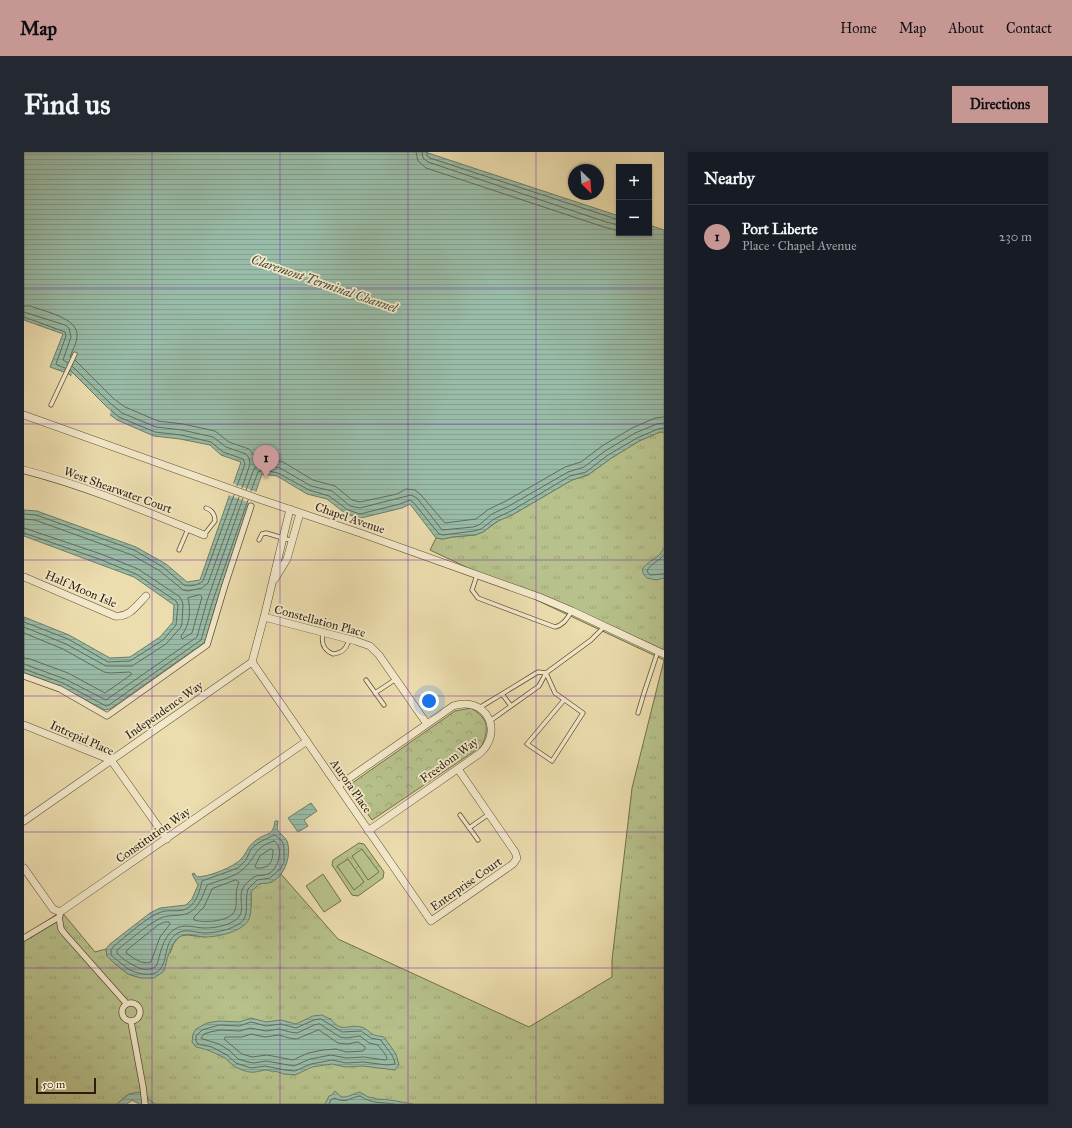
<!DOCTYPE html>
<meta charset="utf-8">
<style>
:root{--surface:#171b24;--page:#242831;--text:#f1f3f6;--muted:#9ea1a6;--line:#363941;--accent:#c59692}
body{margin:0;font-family:"IM FELL Great Primer",serif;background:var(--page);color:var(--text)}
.controls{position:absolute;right:12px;top:12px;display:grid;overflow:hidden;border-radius:0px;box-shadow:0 1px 3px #0004}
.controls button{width:36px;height:36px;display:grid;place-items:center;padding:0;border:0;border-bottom:1px solid var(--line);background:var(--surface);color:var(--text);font:20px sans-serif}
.compass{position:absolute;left:544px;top:12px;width:36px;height:36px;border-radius:50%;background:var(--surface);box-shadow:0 1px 3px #0004;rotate:155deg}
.scale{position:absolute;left:12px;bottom:10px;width:60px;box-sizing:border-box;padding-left:4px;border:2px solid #2c1e0b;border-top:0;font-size:11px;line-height:14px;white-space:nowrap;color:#2c1e0b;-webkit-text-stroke:3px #f3e9ca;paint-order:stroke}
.you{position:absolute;left:405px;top:549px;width:14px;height:14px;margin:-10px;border:3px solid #fff;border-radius:50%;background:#1a73e8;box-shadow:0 0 0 6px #1a73e833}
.badge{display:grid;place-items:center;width:26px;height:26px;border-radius:50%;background:var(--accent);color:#111;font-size:13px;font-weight:700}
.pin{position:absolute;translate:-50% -33px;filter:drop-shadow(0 1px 2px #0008)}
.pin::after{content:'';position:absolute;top:21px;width:14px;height:12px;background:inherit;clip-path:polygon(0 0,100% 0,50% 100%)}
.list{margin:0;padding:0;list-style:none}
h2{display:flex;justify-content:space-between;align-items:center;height:52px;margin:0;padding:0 16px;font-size:17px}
h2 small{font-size:13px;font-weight:400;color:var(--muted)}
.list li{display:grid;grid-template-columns:26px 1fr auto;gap:12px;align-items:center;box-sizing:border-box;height:64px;padding:0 16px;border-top:1px solid var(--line)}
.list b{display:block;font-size:15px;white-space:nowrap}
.list p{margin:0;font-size:13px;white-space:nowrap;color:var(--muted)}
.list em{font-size:13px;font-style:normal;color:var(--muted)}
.map{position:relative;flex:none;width:640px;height:952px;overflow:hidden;border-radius:0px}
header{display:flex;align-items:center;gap:24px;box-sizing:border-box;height:56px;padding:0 20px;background:var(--accent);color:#111}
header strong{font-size:19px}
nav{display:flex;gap:22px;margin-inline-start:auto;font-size:14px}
.intro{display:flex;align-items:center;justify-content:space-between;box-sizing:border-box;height:96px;padding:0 24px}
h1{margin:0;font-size:28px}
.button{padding:10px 18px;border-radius:0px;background:var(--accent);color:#111;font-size:14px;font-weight:700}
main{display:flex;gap:24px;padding:0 24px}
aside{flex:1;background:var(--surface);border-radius:0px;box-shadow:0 1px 3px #0004}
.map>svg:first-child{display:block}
</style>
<header>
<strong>Map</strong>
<nav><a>Home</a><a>Map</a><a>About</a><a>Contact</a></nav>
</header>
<div class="intro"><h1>Find us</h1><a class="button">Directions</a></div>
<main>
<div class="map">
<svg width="640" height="952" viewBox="0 0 640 952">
<defs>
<pattern id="grass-tufts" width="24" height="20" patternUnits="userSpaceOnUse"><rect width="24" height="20" fill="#b7c18b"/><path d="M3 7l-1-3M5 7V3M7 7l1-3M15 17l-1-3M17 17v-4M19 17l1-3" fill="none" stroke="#9ea577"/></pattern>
<pattern id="forest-crowns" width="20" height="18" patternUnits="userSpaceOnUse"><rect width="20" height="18" fill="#b7c18b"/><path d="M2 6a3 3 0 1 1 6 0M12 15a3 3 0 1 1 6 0" fill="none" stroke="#9ea577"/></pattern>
<pattern id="water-rules" width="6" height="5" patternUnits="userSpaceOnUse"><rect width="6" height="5" fill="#99bca8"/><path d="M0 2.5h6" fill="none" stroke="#84a18f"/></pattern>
</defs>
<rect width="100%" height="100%" fill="#ecddae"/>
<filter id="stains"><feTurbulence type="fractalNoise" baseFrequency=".005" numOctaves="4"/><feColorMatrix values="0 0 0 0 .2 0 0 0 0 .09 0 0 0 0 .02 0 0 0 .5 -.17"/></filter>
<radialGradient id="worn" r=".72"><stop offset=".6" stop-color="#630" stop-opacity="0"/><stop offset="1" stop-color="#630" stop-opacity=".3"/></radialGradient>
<path fill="url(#grass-tufts)" stroke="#72704b" d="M636,280H640V952H131L105,942L93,952H0V786L37,759L71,800L82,797L83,804L89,810L104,822L117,826L146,801L150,791L156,784L163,783L181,785L227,756V740L235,732L248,730L257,722L314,787L505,875L588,825V808L608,636L640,508L406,398L412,386L419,387L428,385L451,383L459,380L477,367L488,363L548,328L564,323L586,307L615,289Z"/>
<path fill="url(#forest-crowns)" stroke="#72704b" d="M447,556C465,567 465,576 458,594L348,668L324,634L431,559Z
M335,691L340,692L360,720L359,726L334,744L328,743L308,713L309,708Z"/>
<path fill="#b7c18b" stroke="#72704b" d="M338,697L355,720L344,728L328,704Z
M324,707L340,730L330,738L313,714Z
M299,722L317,749L300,760L282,734Z"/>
<path fill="url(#water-rules)" stroke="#6d7d69" d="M0,0H401L595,64V81H625V73L640,78V280H636L615,289L586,307L564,323L548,328L488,363L472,370L459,380L451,383L428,385L419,387L412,386L386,352L378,356L337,366L322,362L303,347L283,342L253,324L238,322L192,452L181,490L86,557L81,558L37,535L0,521V465L45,483L86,506L106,505L136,485L149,470L150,453L110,425L0,384V358L13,359L112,395L142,412L163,430L176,428L217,310L197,303L186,293L156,287L130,284L93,268L80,258L45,222L26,215L39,182L0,168Z
M640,396V426L632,428L623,426C612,416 624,412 631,406C635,404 638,400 640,396Z
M287,651L293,659L280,668L284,674L274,680L264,666Z
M251,669H254L253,677C256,682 260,684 263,689C268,702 261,725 247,730C244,732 238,731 235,732L227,740C227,749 228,759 225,767C219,780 193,785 181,785C173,785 164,780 157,784C146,789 143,809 140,819L130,826H117L104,822L89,810L83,804L82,797L86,792L126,761L136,756L162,753L168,747L174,733L168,722L170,721L173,725C184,725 211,715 218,706C223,700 224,694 231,689C241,680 249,686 251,669Z
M298,863L306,867V866C317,882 324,872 337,875C342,876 344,879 348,882C351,884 356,884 360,885L372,902L375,913L371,918L339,914L321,915L308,912L288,915L271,923L260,922L251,919L249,920C241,916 239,919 231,920C227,921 220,919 216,917C209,915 206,910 201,906C188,900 186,898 172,895L168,890L169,882L172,877L183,871L195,869L215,870L227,866L242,870L257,868L272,872L289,864Z
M311,939L317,945C324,946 330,941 336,940L344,945L351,946L352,947C365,947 376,950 389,952H301L305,944L308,943Z
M115,940L131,952H115L108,948L103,952H93L105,942Z"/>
<path fill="#ecddae" d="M49,221L87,258L86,263L84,264L46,226Z
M208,331L233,340L229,352L204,343Z"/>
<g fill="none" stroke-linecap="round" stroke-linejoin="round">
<path stroke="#626d5a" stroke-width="1" d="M392,0L394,9L402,16L580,75L595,79
M398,0L399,6L404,10L582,70L595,73
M403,0V4L406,6L595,68
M0,154H6C19,159 55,166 53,184C53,192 48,198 46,205
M0,160L41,173L45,176L47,185L39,208L44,211
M0,165L41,180L42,184L32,212L33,213L41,216
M51,208L90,247L101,255L134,269L159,272L191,279L205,290L225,297L233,307H241L259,310L289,328L311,334L328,348L336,350L373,342L382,337L391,338L397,343L421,371L452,367L465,357L482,349L541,315L557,310L578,294L608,276L631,266L640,265
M48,214L86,251L98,261L132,275L158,278L189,285L202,295L222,302L225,306L226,312L218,336
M46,218L83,255L95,265L131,280L157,283L187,290L199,300L219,307L221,312L213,334
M222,338L230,317L234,314L239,313L256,316L287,334L308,339L326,354L336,356L387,343L393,346L418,378L449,375L455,373L468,362L485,354L544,320L560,315L581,299L611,281L633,272L640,271
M227,339L234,320L239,318L254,321L285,338L305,344L324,358L336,362L376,352L386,348L389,350L415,382L419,383L450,379L457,377L470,367L487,359L546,324L562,320L584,303L613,286L634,277L640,276
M0,362L12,363L110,398L139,415L160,433C165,435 175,433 179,429L210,343
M0,367L11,368L108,403L136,419L159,438L164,439L178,436L184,431L215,345
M0,376L77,402L114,417L156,445L158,449L159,453L158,471L157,475L142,492L108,514H82L42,492L0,475
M0,381L75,407L112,422L152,449L154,453L152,473L139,488L106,509L84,510L44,487L0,470
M640,403C635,409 626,412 623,419L626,423L640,422
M176,443L178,445L168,481L158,487L157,484C166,473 167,459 164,446Z
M0,481L39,497L80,520L86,521L106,520L108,522L81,541L44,521L6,507L0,506
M0,512L41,527L82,548L173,485L183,449L219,346
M0,517L39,531L82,554L85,553L177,488L188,451L224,348
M251,683L256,687L259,691L260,697V710L257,716L246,726L233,728L224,737C221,746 224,756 221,765C217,776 192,781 181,781C172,781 162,776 154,781C140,789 144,806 137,816C131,826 114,822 106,818C102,816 91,806 87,803V798L89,795C101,785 124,764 137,760C145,757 157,761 164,756C173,750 176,738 178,729L214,716L222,708L227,697L234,691Z
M250,689C261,695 254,718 244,722C235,725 233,721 225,729C223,731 220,733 219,736C213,747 224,761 210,769C202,774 190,776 181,776C171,776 160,771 151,777C141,783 138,795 135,805C134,808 134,812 132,814C128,818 120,818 115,816C107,812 99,808 93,801V798C106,788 119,776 133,768C141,763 148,764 156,763C173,762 178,746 183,733C193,729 211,725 218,718C233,706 228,696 250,689Z
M247,697L249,698C249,711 245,717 232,716L231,714L236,704Z
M212,728L215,730C210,740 214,749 211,758C207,770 180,771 170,768V765L180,755L188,737Z
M141,770H145L146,772L136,785L127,810C117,813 110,806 102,801L103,798L134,773Z
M297,867L318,880L337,879L347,886L357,888C362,897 370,902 371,912L363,913L339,910L322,911L308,908L287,912L271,919L261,918L241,914L227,916L212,911L203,903L188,895L174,892L172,889V884L178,878L195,873L215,874L227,870L242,874L257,872L272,876L290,868Z
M296,872L316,885L322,886L336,884L345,891L354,893C356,896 363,903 363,907L361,908L340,905L322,906L307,903L286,907L270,914L242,909L230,911L224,910L214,907L206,899L195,892L179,887L177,886L180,882L186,880L196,878L216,879L226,876L242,879L255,877L266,880L273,881L290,873Z
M295,878L314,891L323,892L334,890L341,895V897L339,899L322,900L312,897L299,898L284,901L269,908L243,903L228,905L218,902L200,887L201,885H218L227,882L241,885L255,883L265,886L272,887Z
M305,952L307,948L310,946C324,952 323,946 336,944C348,952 357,950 370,952"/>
<defs>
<path id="service" d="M27,253L51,202
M180,383L191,369C191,363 188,358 182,356
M235,388L238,382L242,381L269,389
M155,398L164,377
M453,423L448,438L454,446L531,475C540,473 543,466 548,459
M299,481C297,491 299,498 309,502C319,501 323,496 325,487
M522,521L531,541L559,561L528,609L503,592L540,548
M342,528L360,553
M351,541L372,527
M478,542L487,554
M455,556L514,520L522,521
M614,561L620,541L634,499
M466,569L515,534L522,521L567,488L580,475
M436,663L454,688
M445,676L465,662"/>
<path id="pedestrian" d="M0,524L36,537L83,564L183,493L201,433L227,354
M35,765L37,777L40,781L103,852
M0,786L35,765L36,763
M98 860a9 9 0 1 1 18 0a9 9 0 1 1-18 0Z
M107,870L119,935L121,952"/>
<path id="minor" d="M0,263L232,346L336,381L515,445L548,459L640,502
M0,318C62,334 121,359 180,383
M0,425L91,464C105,466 113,453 122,444
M251,427L263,407L276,361
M240,465L332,489L346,494L355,503L403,572
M228,510L407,769L489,712L493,706L491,700L434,617
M0,573L87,608L143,687
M314,634L429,554C462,543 481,580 455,602L344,679
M0,669L228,510L240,465L266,357
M0,716L29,757L36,760L283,589"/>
</defs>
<use href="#service" stroke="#5c4e34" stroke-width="5"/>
<use href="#pedestrian" stroke="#5c4e34" stroke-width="7"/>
<use href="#minor" stroke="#5c4e34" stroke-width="8"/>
<use href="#service" stroke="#f3e9ca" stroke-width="3.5"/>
<use href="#pedestrian" stroke="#f3e9ca" stroke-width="5.5"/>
<use href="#minor" stroke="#f3e9ca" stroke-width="7"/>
</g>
<path fill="none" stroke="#7b2cbf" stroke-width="1" stroke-opacity="0.55" d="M128,0V952M256,0V952M384,0V952M512,0V952M0,136H640M0,272H640M0,408H640M0,544H640M0,680H640M0,816H640"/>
<g text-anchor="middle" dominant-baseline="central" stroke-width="3.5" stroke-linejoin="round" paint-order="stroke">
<g font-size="12" fill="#2c1e0b" stroke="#f3e9ca">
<text transform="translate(94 338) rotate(20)">West Shearwater Court</text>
<text transform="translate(326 366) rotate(19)">Chapel Avenue</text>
<text transform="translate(57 437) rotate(23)">Half Moon Isle</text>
<text transform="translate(296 469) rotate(15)">Constellation Place</text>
<text transform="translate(140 558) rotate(-35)">Independence Way</text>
<text transform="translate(58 586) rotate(24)">Intrepid Place</text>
<text transform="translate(425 608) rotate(-36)">Freedom Way</text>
<text transform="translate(327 634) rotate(55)">Aurora Place</text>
<text transform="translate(129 683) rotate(-35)">Constitution Way</text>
<text transform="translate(442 732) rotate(-35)">Enterprise Court</text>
</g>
<g font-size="13" font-style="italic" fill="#4d4d3a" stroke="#f3e9ca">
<text transform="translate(300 132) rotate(19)">Claremont Terminal Channel</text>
</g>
</g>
<rect width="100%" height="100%" filter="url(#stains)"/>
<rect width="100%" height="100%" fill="url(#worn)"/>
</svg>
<div class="controls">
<button>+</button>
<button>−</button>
</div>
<svg class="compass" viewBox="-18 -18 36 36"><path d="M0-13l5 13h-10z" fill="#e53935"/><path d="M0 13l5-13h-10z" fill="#9ea1a6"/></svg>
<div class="scale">50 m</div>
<div class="you"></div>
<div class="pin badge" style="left:242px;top:326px">1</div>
</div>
<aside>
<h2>Nearby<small></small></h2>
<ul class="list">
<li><span class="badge">1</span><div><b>Port Liberte</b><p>Place · Chapel Avenue</p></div><em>230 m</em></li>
</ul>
</aside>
</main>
